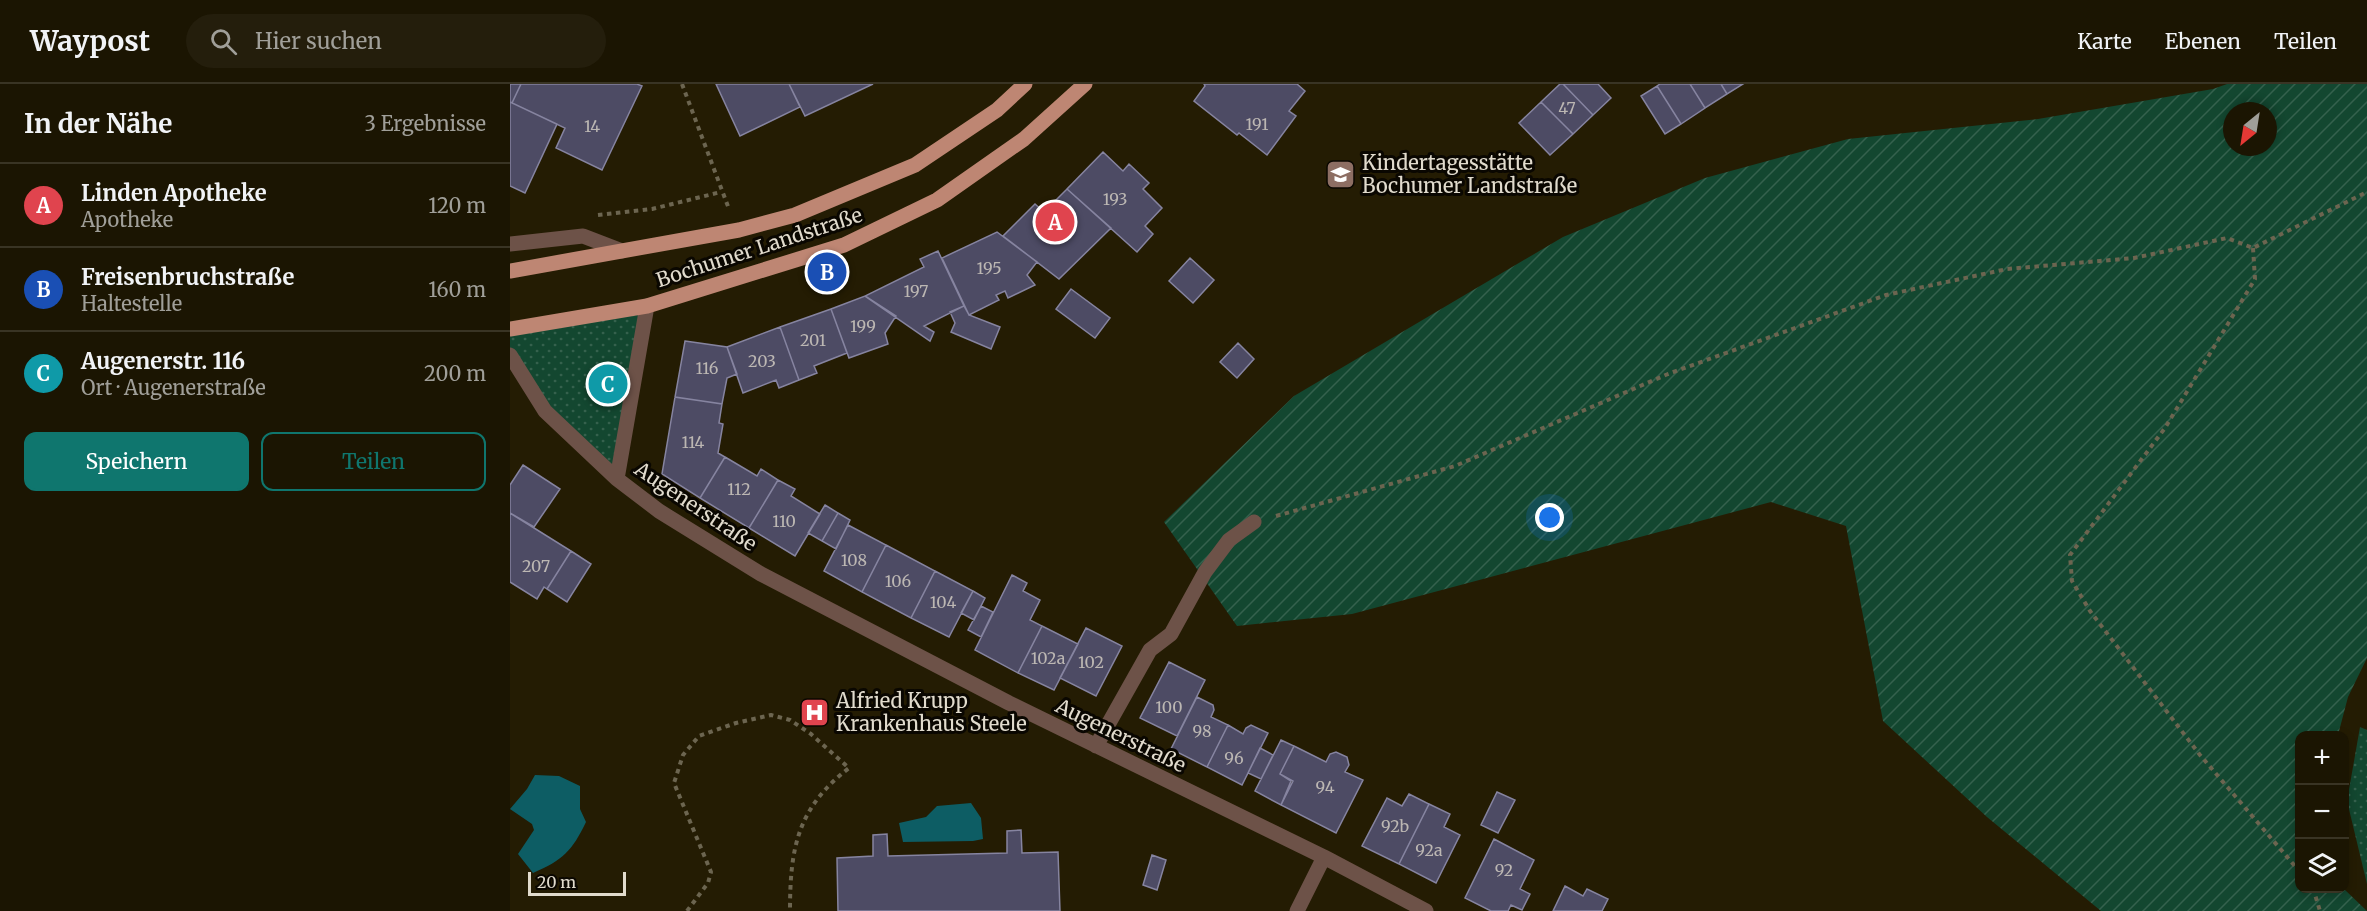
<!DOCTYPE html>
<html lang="de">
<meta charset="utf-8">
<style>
:root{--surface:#1b1502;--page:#241e0c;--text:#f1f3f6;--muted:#a09f99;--line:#393424;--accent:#0f766e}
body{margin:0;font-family:Merriweather,serif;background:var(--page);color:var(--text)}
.controls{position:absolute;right:18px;bottom:18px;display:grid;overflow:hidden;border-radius:12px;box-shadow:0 3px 9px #0003}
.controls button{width:54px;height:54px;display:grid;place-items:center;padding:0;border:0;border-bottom:2px solid var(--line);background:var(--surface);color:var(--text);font:30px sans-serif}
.compass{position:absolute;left:1713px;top:18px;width:54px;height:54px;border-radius:50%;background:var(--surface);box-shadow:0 3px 9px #0003;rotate:210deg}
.scale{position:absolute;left:18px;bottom:15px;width:98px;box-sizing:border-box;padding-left:6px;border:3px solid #e1dbcd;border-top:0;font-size:16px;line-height:21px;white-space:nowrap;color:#e1dbcd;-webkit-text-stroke:4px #0a0701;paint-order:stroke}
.you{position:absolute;left:1040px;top:434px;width:21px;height:21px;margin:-15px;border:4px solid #fff;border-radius:50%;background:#1a73e8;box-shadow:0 0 0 9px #1a73e833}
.badge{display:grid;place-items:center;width:39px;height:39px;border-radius:50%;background:var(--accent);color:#fff;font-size:20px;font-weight:700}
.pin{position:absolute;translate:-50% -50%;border:3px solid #fff;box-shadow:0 2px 6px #0006}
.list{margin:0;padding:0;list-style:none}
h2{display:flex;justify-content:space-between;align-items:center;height:78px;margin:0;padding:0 24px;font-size:26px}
h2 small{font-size:20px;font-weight:400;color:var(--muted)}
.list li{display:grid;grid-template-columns:39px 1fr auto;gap:18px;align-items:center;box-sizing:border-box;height:84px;padding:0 24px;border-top:2px solid var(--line)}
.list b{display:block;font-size:22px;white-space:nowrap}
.list p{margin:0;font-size:20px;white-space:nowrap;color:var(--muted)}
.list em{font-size:20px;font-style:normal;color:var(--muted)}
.actions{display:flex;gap:12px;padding:18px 24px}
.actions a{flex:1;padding:14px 0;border:2px solid var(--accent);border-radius:12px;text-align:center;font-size:21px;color:var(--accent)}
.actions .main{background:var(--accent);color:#fff}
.icon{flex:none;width:33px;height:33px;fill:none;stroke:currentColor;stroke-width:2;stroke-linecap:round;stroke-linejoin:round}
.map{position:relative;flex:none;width:1857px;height:827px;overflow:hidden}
header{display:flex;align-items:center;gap:36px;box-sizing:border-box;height:84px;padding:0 30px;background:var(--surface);border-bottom:2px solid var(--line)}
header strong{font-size:28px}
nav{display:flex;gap:33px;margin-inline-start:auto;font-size:21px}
.search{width:420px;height:54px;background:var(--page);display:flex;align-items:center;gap:15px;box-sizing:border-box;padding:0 21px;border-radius:33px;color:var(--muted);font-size:22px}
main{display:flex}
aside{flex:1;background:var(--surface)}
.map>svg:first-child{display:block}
</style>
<header>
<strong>Waypost</strong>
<div class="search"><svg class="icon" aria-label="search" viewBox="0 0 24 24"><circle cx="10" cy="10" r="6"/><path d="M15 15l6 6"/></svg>Hier suchen</div>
<nav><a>Karte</a><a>Ebenen</a><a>Teilen</a></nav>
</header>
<main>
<aside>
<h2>In der Nähe<small>3 Ergebnisse</small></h2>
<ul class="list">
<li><span class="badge" style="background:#e0444e">A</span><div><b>Linden Apotheke</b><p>Apotheke</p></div><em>120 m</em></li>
<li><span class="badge" style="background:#1a4fb4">B</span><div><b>Freisenbruchstraße</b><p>Haltestelle</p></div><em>160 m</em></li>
<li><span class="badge" style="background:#0f9aa8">C</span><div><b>Augenerstr. 116</b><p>Ort · Augenerstraße</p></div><em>200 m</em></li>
</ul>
<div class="actions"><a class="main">Speichern</a><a>Teilen</a></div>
</aside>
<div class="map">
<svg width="1857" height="827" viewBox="0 0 1857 827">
<defs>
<pattern id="grass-dots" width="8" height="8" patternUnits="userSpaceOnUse" patternTransform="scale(1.5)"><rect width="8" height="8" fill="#134730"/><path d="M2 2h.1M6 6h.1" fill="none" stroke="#35614d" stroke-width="1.8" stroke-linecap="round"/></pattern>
<pattern id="garden-furrows" width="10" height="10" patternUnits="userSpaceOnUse" patternTransform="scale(1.5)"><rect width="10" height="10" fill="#134730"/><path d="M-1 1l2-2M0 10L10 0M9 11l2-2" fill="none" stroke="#35614d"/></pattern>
</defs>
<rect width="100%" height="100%" fill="#241c03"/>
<path fill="url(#grass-dots)" d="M136,224L105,392L36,325L0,268V247Z
M1850,643L1857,646V800L1837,717Z"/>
<path fill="url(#garden-furrows)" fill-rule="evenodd" d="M1717,0H1857V574L1838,613L1828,651L1790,652V804L1834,805L1857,827H1591L1477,733L1373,637L1336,442L1261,418L842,530L727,542L654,438L784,312L1053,153L1195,94L1338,55L1528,35L1703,5ZM1722,27H1758V63H1722Z"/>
<path fill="#0d5d64" d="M25,691L49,692L70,702V725L76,738C62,767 53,776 23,789L8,770L24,746L22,740L0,725L17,705Z
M461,719L471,734L473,755L463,757L393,758L389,739L416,733L427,722Z"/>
<path fill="#4d4b64" stroke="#8684a0" stroke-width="1.5" d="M0,0H11L2,19L0,18Z
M11,0H127L132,2L92,86L46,64L55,44L2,19Z
M206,0H279L290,23L230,52Z
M279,0H363L295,32Z
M694,0H787L795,7L779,27L786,32L757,71L729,49L727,51L684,17L695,2Z
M1050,0H1053L1083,31L1063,50L1031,18Z
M1053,0H1088L1101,14L1083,31Z
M1150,0H1180L1195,24L1171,40L1147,2Z
M1180,0H1211L1217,10L1195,24Z
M1211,0H1233L1217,10Z
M1147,2L1171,40L1155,50L1131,12Z
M0,18L47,40L15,109L0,102Z
M1031,18L1063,50L1040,71L1009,39Z
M593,68L613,87L619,80L639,99L633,105L652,124L635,142L643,150L627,168L557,105Z
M557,105L601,144L549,195L493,152L525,120L534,128Z
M487,148L527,178L517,191L525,201L498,214L495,207L486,211L489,216L459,231L432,174Z
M428,167L454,222L414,242L424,248L420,257L355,212L414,183L410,175Z
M680,174L704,196L683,219L659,197Z
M561,205L600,234L585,254L546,225Z
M355,212L386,232L375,249L378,260L339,274L321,225Z
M454,222L459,231L490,243L481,265L441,248L445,239L440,228Z
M321,225L337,269L304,282L307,289L289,296L270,243Z
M270,243L289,296L269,304L266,296L233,309L217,263Z
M175,257L217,263L227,290L217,294L212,320L165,313Z
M728,259L744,275L727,294L710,278Z
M91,286L109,288L104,315L86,313Z
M165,313L212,320L209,339L213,340L208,369L215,373L190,414L152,390Z
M215,373L247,392L251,385L268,396L239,444L190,414Z
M13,381L50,405L24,443L0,429V401Z
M268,396L285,405L281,412L310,430L285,472L239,444Z
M315,421L328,429L312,457L298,449Z
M0,429L61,467L37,505L34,503L27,515L0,498Z
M328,429L340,436L326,465L312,457Z
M338,441L376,461L352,508L314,487Z
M376,461L425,487L401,534L352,508Z
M61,467L81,480L57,518L37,505Z
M425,487L463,507L439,553L401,534Z
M502,491L517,499L513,507L530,516L520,536L532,542L508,589L465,566Z
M463,507L475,514L464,536L451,529Z
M471,522L483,528L471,553L458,546Z
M532,542L568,560L544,606L508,589Z
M576,544L612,562L586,612L550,594Z
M659,578L695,596L667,652L630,634Z
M687,613L703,621L704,626L701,633L718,641L697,683L661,665Z
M718,641L733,650L736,644L741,641L758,649L732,701L697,683Z
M771,656L784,662L770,690L781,697L771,721L745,707Z
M784,662L816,678L820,670L826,668L837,673L839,681L835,688L853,696L826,749L771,721L783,697L770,690Z
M750,664L763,671L751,695L738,689Z
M987,708L1005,716L988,749L971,741Z
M899,710L919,720L889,780L852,762L877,714L892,722Z
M919,720L940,730L934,743L950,751L926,799L889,780Z
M511,746L512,769L548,768L550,827H328L327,774L363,772V751L377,750L378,772L497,769V747Z
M984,755L1024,776L1010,805L1020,810L1012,826L1001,821L998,827H981L955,814Z
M642,771L656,776L647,806L633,801Z
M1055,802L1073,812L1077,805L1098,815L1092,827H1043Z"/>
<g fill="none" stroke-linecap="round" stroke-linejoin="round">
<path stroke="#6c6550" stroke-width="4" stroke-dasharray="4.5 4.5" stroke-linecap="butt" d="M172,0L219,125
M88,131L142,125L211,108
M1743,164L1745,195L1655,344L1560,471L1562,497L1580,527L1690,671L1790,788
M766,432L945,382L1158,290L1376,211L1497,185L1624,174L1717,154L1743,164L1857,108
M1803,804L1810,827
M177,827L198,799L201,788L164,699L173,671L189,652L226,639L261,631L280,636L301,650L339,684C287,724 280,765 280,827"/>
<path stroke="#6d5248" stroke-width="15" d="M0,160L73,152L112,167
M0,271L35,327L107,395L149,427L251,490L499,619L814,773L916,827
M107,395L137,222
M586,662L640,566L661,550L695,488L719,456L744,438
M787,827L814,773"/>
<path stroke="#be8673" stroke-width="15" d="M0,187L229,146L285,131L405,81L487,26L515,0
M0,245L137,222L334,161L427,116L514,55L575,0"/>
</g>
<defs>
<symbol id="school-square" viewBox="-11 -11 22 22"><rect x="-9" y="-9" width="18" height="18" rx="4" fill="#8d6e63" stroke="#0a0701"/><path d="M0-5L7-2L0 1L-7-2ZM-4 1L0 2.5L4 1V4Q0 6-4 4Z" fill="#fff"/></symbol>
<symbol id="hospital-square" viewBox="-11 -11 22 22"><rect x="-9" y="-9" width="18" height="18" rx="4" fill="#e0444e" stroke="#0a0701"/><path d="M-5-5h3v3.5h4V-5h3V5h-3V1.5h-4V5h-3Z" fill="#fff"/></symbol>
</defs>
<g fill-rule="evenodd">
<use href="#school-square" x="814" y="74" width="33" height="33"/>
<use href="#hospital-square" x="288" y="612" width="33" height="33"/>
</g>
<g text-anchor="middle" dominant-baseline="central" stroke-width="6" stroke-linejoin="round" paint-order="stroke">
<g font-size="16" fill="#bcb7b3">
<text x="1057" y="24">47</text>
<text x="747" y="40">191</text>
<text x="82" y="42">14</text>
<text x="605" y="115">193</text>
<text x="479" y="184">195</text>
<text x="406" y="207">197</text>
<text x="353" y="242">199</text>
<text x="303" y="256">201</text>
<text x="252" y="277">203</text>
<text x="197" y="284">116</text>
<text x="183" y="358">114</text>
<text x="229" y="405">112</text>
<text x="274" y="437">110</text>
<text x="344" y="476">108</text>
<text x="26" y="482">207</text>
<text x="388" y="497">106</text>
<text x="433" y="518">104</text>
<text x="538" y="574">102a</text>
<text x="581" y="578">102</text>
<text x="659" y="623">100</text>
<text x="692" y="647">98</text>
<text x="724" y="674">96</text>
<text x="815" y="703">94</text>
<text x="885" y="742">92b</text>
<text x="919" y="766">92a</text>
<text x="994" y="786">92</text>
</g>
<g font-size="20" fill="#e1dbcd" stroke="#0a0701" text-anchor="start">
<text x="852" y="78">Kindertagesstätte<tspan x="852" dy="23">Bochumer Landstraße</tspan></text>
<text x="326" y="616">Alfried Krupp<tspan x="326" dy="23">Krankenhaus Steele</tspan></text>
</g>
<g font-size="20" fill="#e1dbcd" stroke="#0a0701">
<text transform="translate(249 163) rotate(-18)">Bochumer Landstraße</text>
<text transform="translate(186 422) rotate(34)">Augenerstraße</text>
<text transform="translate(611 651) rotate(26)">Augenerstraße</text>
</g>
</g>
</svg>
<div class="controls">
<button>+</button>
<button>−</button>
<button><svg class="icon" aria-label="layers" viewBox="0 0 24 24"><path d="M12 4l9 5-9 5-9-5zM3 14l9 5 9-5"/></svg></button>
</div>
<svg class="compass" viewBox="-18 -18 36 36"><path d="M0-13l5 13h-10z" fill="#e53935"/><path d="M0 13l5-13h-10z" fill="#a09f99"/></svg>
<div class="scale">20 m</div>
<div class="you"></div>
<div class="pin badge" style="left:545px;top:138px;background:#e0444e">A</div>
<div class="pin badge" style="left:317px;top:188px;background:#1a4fb4">B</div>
<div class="pin badge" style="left:98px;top:300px;background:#0f9aa8">C</div>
</div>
</main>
